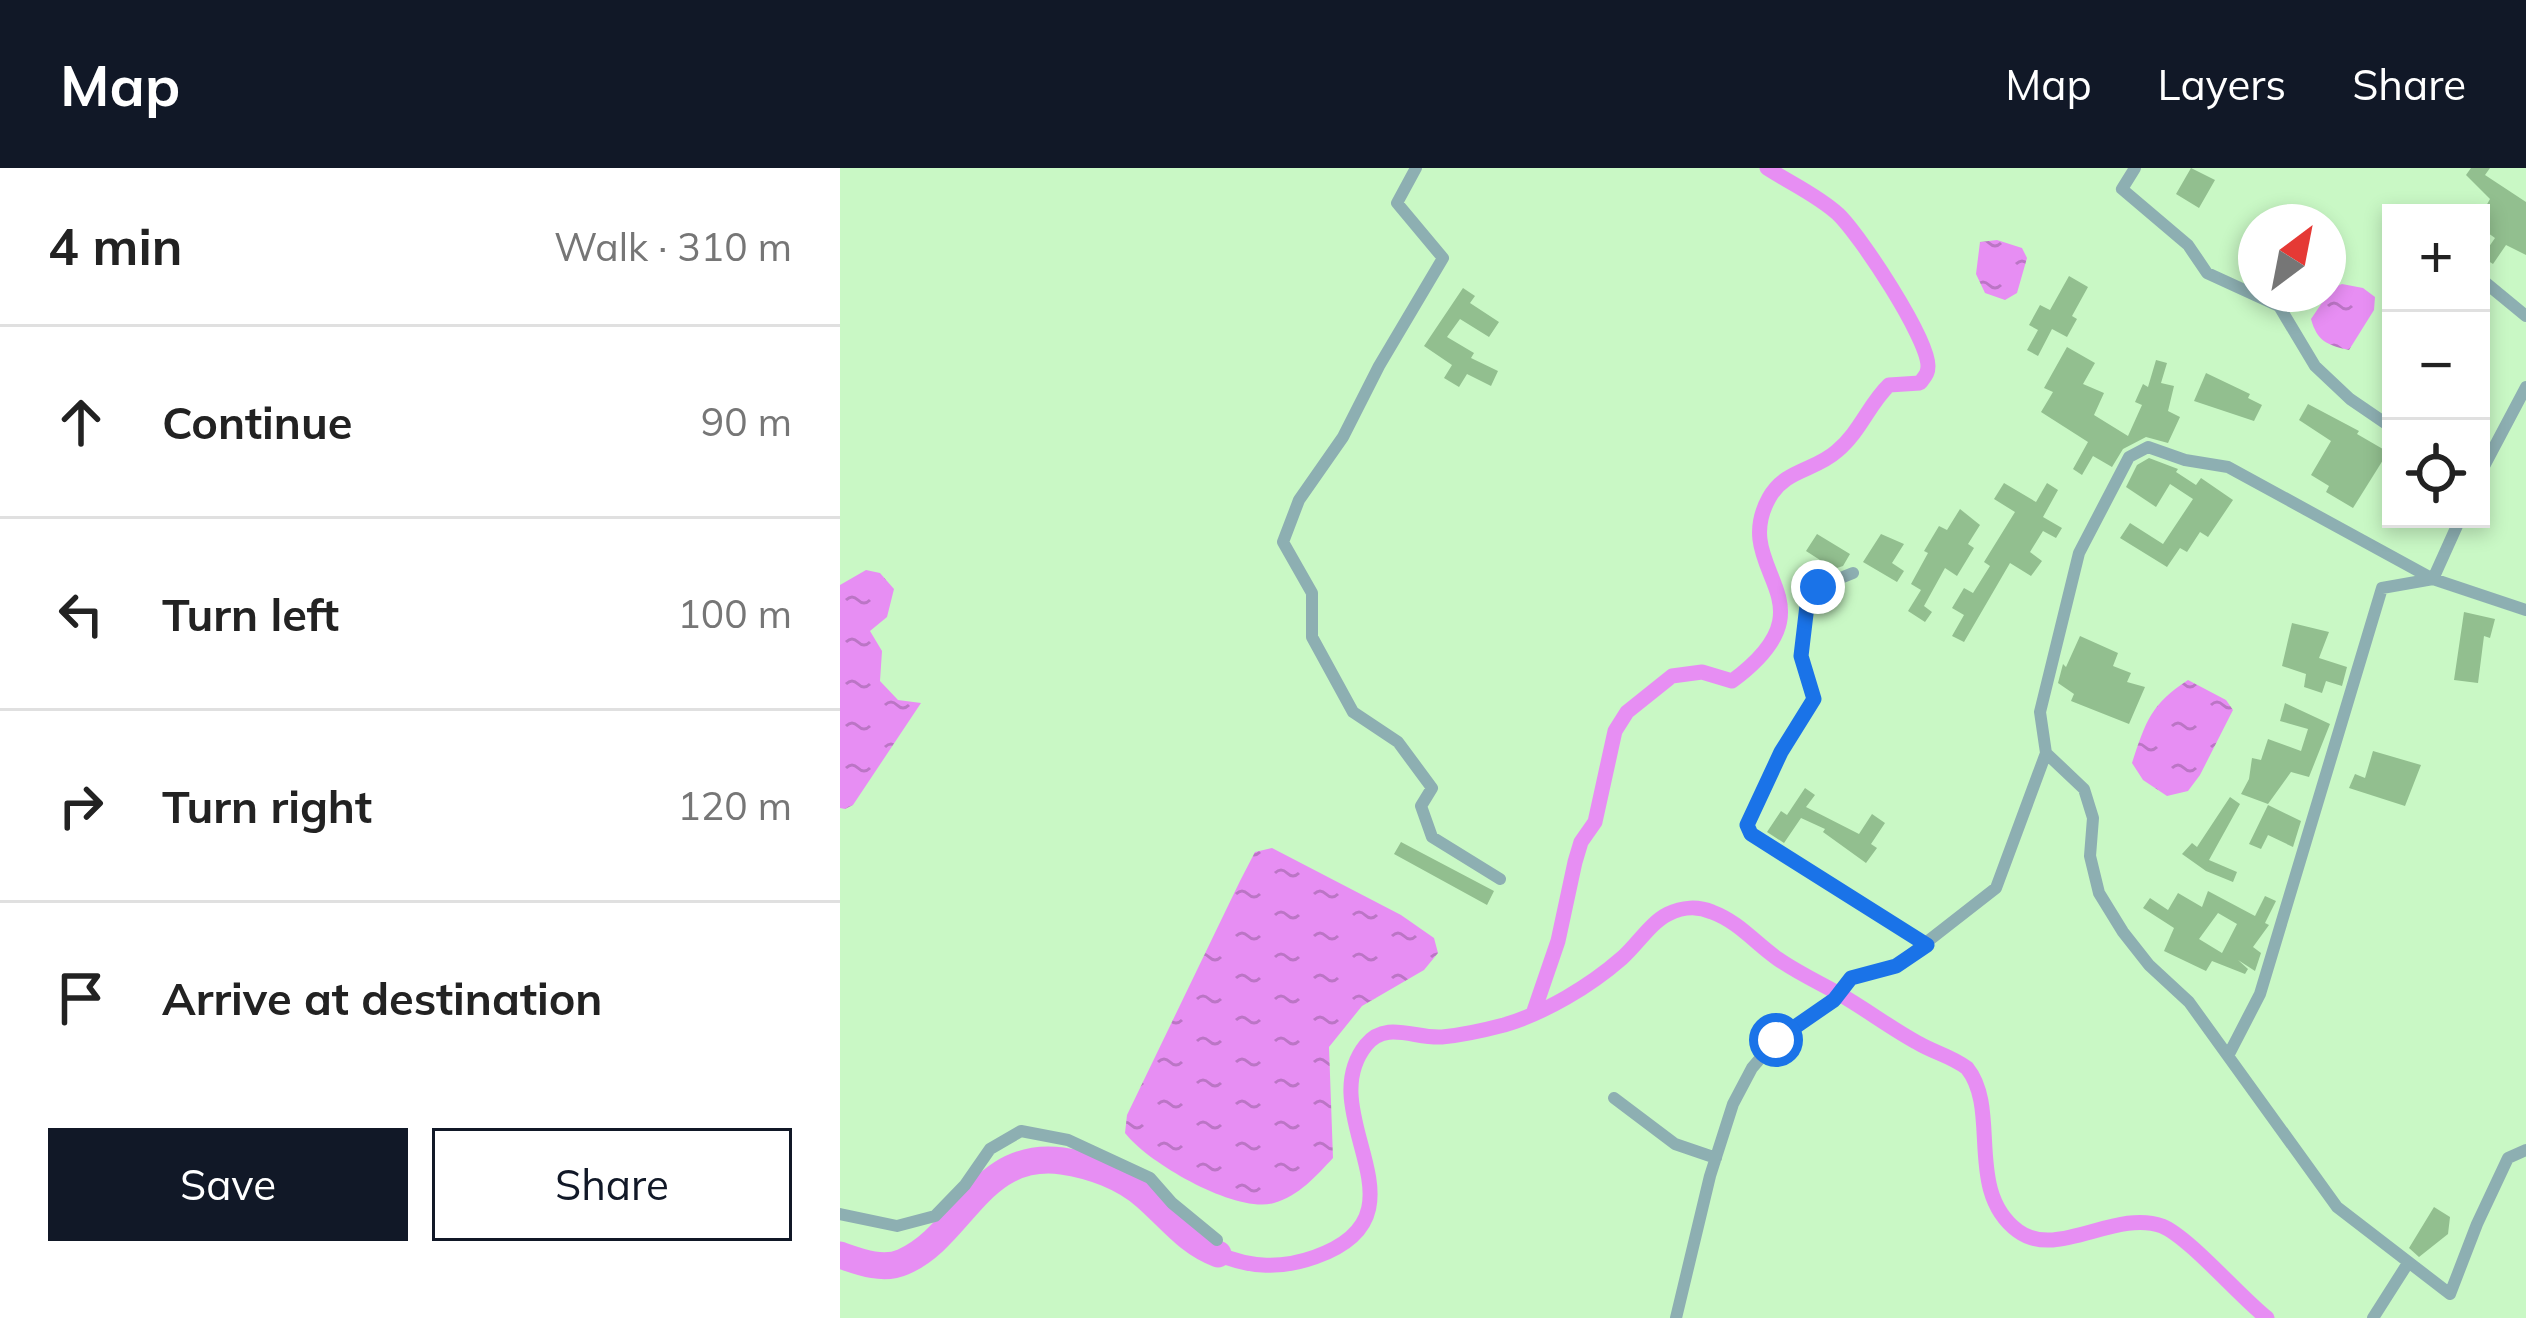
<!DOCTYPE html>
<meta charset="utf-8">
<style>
:root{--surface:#fff;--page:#f2f2f2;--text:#222;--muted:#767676;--line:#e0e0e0;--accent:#111827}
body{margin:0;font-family:Mulish,sans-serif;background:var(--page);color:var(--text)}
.controls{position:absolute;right:36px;top:36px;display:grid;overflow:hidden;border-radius:0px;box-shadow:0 6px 18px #0003}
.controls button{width:108px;height:108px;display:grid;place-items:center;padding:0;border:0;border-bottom:3px solid var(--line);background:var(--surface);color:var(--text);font:60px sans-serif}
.compass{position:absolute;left:1398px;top:36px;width:108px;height:108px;border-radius:50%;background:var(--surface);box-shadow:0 6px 18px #0003;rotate:32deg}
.stop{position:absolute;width:36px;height:36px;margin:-27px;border:9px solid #1a73e8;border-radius:50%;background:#fff}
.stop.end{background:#1a73e8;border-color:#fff;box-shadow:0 3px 12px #0008}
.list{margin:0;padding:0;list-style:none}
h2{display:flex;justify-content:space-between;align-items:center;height:156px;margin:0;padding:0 48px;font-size:51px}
h2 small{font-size:39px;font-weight:400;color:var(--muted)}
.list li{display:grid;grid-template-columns:78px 1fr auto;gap:36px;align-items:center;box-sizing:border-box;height:192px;padding:0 48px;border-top:3px solid var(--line)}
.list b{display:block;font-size:45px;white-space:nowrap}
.list em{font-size:39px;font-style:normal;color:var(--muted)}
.actions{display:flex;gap:24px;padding:36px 48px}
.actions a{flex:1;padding:27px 0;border:3px solid var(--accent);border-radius:0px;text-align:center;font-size:42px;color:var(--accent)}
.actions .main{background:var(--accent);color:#fff}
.icon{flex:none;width:66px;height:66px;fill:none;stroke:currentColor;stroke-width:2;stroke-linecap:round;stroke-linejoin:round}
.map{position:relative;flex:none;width:1686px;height:1150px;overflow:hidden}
header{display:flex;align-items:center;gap:72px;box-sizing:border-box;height:168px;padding:0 60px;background:var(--accent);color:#fff}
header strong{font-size:57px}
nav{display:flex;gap:66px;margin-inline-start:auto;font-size:42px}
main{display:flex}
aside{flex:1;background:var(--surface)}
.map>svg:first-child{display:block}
</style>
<header>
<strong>Map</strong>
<nav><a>Map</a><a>Layers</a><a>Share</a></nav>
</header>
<main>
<aside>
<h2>4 min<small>Walk · 310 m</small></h2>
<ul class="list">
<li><svg class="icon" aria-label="ahead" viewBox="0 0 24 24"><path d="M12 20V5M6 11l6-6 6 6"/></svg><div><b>Continue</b></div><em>90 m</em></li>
<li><svg class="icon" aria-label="left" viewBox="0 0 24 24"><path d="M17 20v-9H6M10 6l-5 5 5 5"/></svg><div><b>Turn left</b></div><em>100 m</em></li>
<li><svg class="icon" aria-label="right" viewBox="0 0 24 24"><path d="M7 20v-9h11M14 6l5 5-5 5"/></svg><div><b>Turn right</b></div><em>120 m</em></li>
<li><svg class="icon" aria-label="arrive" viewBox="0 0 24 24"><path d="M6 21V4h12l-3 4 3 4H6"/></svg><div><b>Arrive at destination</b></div></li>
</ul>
<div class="actions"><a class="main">Save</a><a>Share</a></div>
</aside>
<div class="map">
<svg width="1686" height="1150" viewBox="0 0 1686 1150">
<defs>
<pattern id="water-ripples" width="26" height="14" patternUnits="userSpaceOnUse" patternTransform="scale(3)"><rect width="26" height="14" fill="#e78ef3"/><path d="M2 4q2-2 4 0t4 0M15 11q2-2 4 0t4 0" fill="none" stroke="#bb75c5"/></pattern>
</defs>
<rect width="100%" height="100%" fill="#c9f8c5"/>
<path fill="url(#water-ripples)" d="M1157,72L1182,80L1187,90L1177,125L1165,132L1145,125L1136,106L1140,74Z
M1502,116L1523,120L1535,129L1534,142L1509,182C1487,177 1477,173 1471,151L1492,120Z
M26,402L40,405L54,421L47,449L30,463L42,483L40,513L58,532L81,535L13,637L5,641L0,640V417Z
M1348,512L1386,532L1393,542L1360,607L1348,623L1327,628L1303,612L1292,595C1306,553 1311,536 1348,512Z
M432,680L561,747L594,770L598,785L584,802L522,838L489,879L493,990C476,1008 459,1028 434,1035C396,1046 308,995 285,965L287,947L400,713L415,684Z"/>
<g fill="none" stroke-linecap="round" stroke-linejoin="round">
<path stroke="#e78ef3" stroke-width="15" d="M694,843L718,773L735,694L741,674L755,654L775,563L787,544L832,508L862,504L892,513C1000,433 888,404 929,330C945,301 975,303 997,283C1020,264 1029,236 1049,217L1080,215C1085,208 1088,206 1088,198C1088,170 1020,67 998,46C977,27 950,15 927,0
M378,1086C411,1100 441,1101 475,1089C597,1046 470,947 526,877C546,852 575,871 602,869C623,867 645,862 664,857C705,845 750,818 782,790C797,777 810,755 828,746C842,739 858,738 872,744C899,754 915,775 938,791C958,805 980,815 1001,827C1027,842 1052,861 1078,875C1095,885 1111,888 1127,900C1161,942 1124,1023 1178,1063C1217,1092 1275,1041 1322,1058C1349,1069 1400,1129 1427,1150"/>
<path stroke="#e78ef3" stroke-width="27" d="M0,1087C20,1094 43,1103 63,1094C123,1068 139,982 222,993C251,997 284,1009 306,1029C331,1051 347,1074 378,1086"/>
</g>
<path fill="#92bf8f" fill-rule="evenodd" d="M1351,0L1375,12L1359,40L1336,26Z
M1631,0H1650L1645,7L1686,34V87L1666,77L1653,96L1642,89L1655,70L1641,60V47L1650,31L1626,7Z
M1229,108L1248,119L1232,148L1237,151L1227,169L1212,161L1198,188L1187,182L1198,162L1189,157L1200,137L1210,142Z
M623,120L635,128L630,135L659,154L649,169L620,151L607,169L634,185L631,190L658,203L651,218L627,206L619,219L604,210L612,197L584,178Z
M1227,179L1255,195L1243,216L1264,225L1254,247L1288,268L1302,237L1295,234L1303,216L1308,219L1316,192L1327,195L1321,215L1334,218L1328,243L1340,249L1328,275L1306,269L1283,281L1272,299L1253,288L1242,307L1233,301L1248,274L1201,244L1213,224L1204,220Z
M1366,205L1410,226L1408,230L1422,237L1414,253L1354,233Z
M1468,236L1519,263L1517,266L1548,284L1513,340L1486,324L1489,318L1471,307L1491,273L1459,252Z
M1309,290L1338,301L1336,304L1356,317L1361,310L1393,332L1368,369L1360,364L1347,384L1340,380L1327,399L1280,370L1290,355L1323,376L1353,331L1330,316L1316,339L1286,319L1297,297Z
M1164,315L1196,334L1207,315L1218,322L1203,349L1222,360L1216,370L1203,363L1190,384L1202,393L1191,408L1170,395L1124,474L1112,468L1124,447L1112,440L1124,420L1133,425L1150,398L1144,394L1175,344L1154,331Z
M1120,341L1140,357L1128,376L1134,380L1117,408L1105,400L1084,438L1092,444L1085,454L1068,443L1081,422L1071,416L1088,385L1084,383L1099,358L1107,362Z
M977,366L1010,386L1003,398L994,401L966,383Z
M1041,366L1064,376L1052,395L1064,403L1057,414L1023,394Z
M1624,444L1655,451L1650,470L1644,468L1638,515L1614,512Z
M1452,455L1489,464L1479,490L1507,499L1502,518L1486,513L1482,525L1464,519L1466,506L1442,498Z
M1240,468L1278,485L1273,498L1291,505L1287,514L1305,519L1289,556L1231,533L1234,526L1218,515L1223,496L1226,499Z
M1445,535L1490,556L1469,609L1451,604L1428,636L1401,626L1409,611L1412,590L1421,592L1428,571L1461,583L1468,561L1440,553Z
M1533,583L1581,597L1565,638L1509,620L1515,606L1525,610Z
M965,620L975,627L966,639L1019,666L1032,646L1045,655L1031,676L1037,680L1026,695L983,664L985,661L961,650L944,675L927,664L941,643L947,647Z
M1390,629L1400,636L1369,692L1397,704L1393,714L1366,703L1342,686L1352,675L1357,679Z
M1428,637L1461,653L1453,679L1428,667L1421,681L1409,676Z
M561,674L654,723L647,737L554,686Z
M1368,723L1415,748L1425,728L1436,733L1425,755L1429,757L1413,779L1421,785L1415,803L1398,792L1408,801L1405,806L1372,793L1366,803L1324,783L1334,760L1303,740L1310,730L1328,742L1338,725L1362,739ZM1378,745L1397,756L1382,785L1359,771Z
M1594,1039L1610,1049L1608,1066L1579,1089L1569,1080Z"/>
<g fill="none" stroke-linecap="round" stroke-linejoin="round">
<path stroke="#8dafb2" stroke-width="12" d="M576,0L557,35L603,90L539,198L503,269L459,332L443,374L472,425V469L513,544L558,574L592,620L581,638L592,669L660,711
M1295,0L1282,21L1348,77L1367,105L1439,138L1475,198L1510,231L1551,259
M1641,111L1686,148
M1641,304L1686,219
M1013,405L978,419L968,429L961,488L973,531L941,584L907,657L911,666L1087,777
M1206,585L1244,621L1253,650L1250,688L1259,725L1283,764L1309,797L1349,834L1497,1039L1610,1126L1637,1056L1668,990L1686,982
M1388,888L1420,826L1542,420L1593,411L1686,442
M774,930L835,976L876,990
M0,1046L57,1058L95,1048L125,1017L150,981L181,963L228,972L310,1010L332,1035L377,1072
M836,1150L870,1008L893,936L912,900L936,872L994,832L1011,810L1056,798L1156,720L1206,585L1200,544L1239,385L1289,289L1308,279L1345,292L1388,299L1593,411L1620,351
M1533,1150L1568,1095"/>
</g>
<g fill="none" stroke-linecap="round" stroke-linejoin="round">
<path stroke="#1a73e8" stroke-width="15" d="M936,872L994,832L1011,810L1056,798L1087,777L911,666L907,657L941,584L974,531L961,488L968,429L978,419"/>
</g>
</svg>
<div class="controls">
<button>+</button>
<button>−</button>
<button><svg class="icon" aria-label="locate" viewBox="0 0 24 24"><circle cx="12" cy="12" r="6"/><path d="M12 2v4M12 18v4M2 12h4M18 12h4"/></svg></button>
</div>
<svg class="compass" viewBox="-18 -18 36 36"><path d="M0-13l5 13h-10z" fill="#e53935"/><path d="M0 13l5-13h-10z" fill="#767676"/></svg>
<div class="stop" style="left:936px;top:872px"></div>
<div class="stop end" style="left:978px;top:419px"></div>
</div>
</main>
